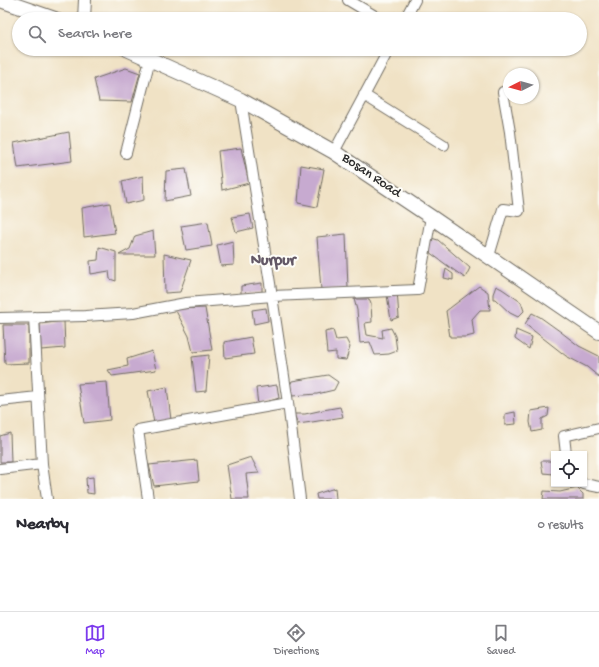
<!DOCTYPE html>
<style>
:root{--surface:#fff;--page:#f7f7f7;--text:#2b2b33;--muted:#7c7c81;--line:#e1e1e2;--accent:#7c3aed}
body{margin:0;font-family:"Gochi Hand",sans-serif;background:var(--page);color:var(--text)}
.controls{position:absolute;right:12px;bottom:12px;display:grid;overflow:hidden;border-radius:0px;box-shadow:0 1px 3px #0004}
.controls button{width:36px;height:36px;display:grid;place-items:center;padding:0;border:0;border-bottom:1px solid var(--line);background:var(--surface);color:var(--text);font:20px sans-serif}
.compass{position:absolute;left:503px;top:68px;width:36px;height:36px;border-radius:50%;background:var(--surface);box-shadow:0 1px 3px #0004;rotate:264deg}
.list{margin:0;padding:0;list-style:none}
h2{display:flex;justify-content:space-between;align-items:center;height:52px;margin:0;padding:0 16px;font-size:17px}
h2 small{font-size:13px;font-weight:400;color:var(--muted)}
.icon{flex:none;width:22px;height:22px;fill:none;stroke:currentColor;stroke-width:2;stroke-linecap:round;stroke-linejoin:round}
.map{position:relative;flex:none;width:599px;height:499px;overflow:hidden}
.search{position:absolute;background:var(--surface);box-shadow:0 1px 3px #0004;left:12px;right:12px;top:12px;height:44px;display:flex;align-items:center;gap:10px;box-sizing:border-box;padding:0 14px;border-radius:22px;color:var(--muted);font-size:15px}
.sheet{height:112px;background:var(--surface)}
nav{display:flex;justify-content:space-around;align-items:center;box-sizing:border-box;height:56px;border-top:1px solid var(--line);background:var(--surface);font-size:11px;color:var(--muted)}
nav a{display:grid;justify-items:center;gap:2px}
nav .on{color:var(--accent)}
.map>svg:first-child{display:block}
</style>
<div class="map">
<svg width="599" height="499" viewBox="0 0 599 499">
<rect width="100%" height="100%" fill="#fdfcf7"/>
<filter id="ink" filterUnits="userSpaceOnUse"><feTurbulence type="fractalNoise" baseFrequency=".025" numOctaves="2"/><feDisplacementMap in="SourceGraphic" scale="8" xChannelSelector="R" yChannelSelector="G"/><feConvolveMatrix kernelMatrix="1 2 1 2 8 2 1 2 1" color-interpolation-filters="sRGB"/></filter>
<filter id="wash" filterUnits="userSpaceOnUse"><feTurbulence type="fractalNoise" baseFrequency=".012" numOctaves="4" result="noise"/><feDisplacementMap in="SourceGraphic" scale="16" xChannelSelector="R" yChannelSelector="G"/><feGaussianBlur stdDeviation="0.9" result="paint"/><feColorMatrix in="noise" values="0 0 0 0 0 0 0 0 0 0 0 0 0 0 0 0 0 1.4 0 .05"/><feComposite in="paint" operator="in"/></filter>
<g filter="url(#wash)">
<rect width="100%" height="100%" fill="#f0e2c5"/>
<g id="blocks">
<path fill="#c7aad0" d="M126,68L140,73L132,102L99,101L94,79Z
M69,132L72,161L18,168L14,143Z
M241,148L249,183L222,190L218,151Z
M301,165L324,169L317,207L298,203Z
M186,169L191,196L165,201L166,171Z
M143,176L144,200L126,204L122,181Z
M110,203L115,233L84,237L82,208Z
M250,214L253,228L236,232L232,217Z
M208,222L212,246L186,250L181,226Z
M153,231L155,255H119L130,249L135,236Z
M346,234L348,289L321,290L317,237Z
M428,237L438,240L470,268L465,278L448,266L429,252Z
M233,241L234,265L221,266L217,245Z
M99,247L116,252V281L110,279L109,271L91,274L90,261L98,260Z
M164,254L191,260L180,292L165,293Z
M446,269L453,274V280L444,278Z
M262,283V292L241,294V286Z
M479,286L488,292L490,310H480L472,319L474,335L466,337H450L446,311Z
M496,286L502,289L521,302L524,311L518,317L510,313L495,299H493V294Z
M397,291L399,317L391,320L387,295Z
M354,299H369L371,304L372,322L365,323L367,335L383,338L382,330L391,328L395,336L397,351L389,354L375,355L370,342L360,343L357,310Z
M205,308L212,350L193,352L189,336L175,309Z
M266,308L268,321L254,324L252,310Z
M532,313L540,317L561,332L579,346L599,356V377L587,367L566,356L525,324Z
M64,321L65,348L41,350L40,324Z
M3,325H29V363L5,364Z
M333,330L336,340L346,339L350,347L346,360L336,359V352L327,353L325,332Z
M516,330L532,337L529,349L515,339Z
M251,337L254,354L225,358L224,342Z
M152,351L156,370L112,376L108,370L128,366L127,359Z
M209,355L206,391L196,392L192,357Z
M328,375L338,382L334,390L317,394L292,396L287,391L292,381Z
M107,382L110,420L84,423L78,384Z
M277,385L279,398L258,405L256,388Z
M167,387L171,420L154,423L148,391Z
M340,407L343,417L312,422L298,424L294,414H305L323,410Z
M549,408L548,416L542,419V430L532,432L530,422L531,411Z
M515,412L516,424L505,425V414Z
M10,433L11,462H0V436Z
M251,457L259,473L246,474L249,499H232L227,465Z
M197,460L199,481L154,486L149,465Z
M541,461H554V474L543,473Z
M93,477L94,494L87,493L86,478Z
M335,488L336,499H317L316,494Z
M577,488L583,494V499H543L544,491L560,492Z"/>
</g>
</g>
<g filter="url(#ink)">
<use href="#blocks" fill-opacity="0" stroke="#706b61" stroke-width="1"/>
<g fill="none" stroke-linecap="round" stroke-linejoin="round">
<defs>
<path id="minor" d="M348,0L380,19
M405,19L415,0
M364,95L444,145
M241,100L272,296L288,403L300,499
M334,152L389,49
M126,153L150,59
M489,256L503,209L519,211L510,132L503,92
M34,317L42,464L47,499
M0,318L85,316L133,313L186,303L272,296L418,290L431,217
M0,401L38,397
M566,454L564,436L599,428
M0,469L42,464
M584,484L599,487
M148,499L138,430L288,403"/>
<path id="tertiary" d="M84,19L85,0"/>
<path id="secondary" d="M0,0L55,19
M127,49L241,100L334,152L431,217L599,332"/>
</defs>
<use href="#minor" stroke="#706b61" stroke-width="12"/>
<use href="#tertiary" stroke="#706b61" stroke-width="14"/>
<use href="#secondary" stroke="#706b61" stroke-width="16"/>
<use href="#minor" stroke="#fff" stroke-width="10"/>
<use href="#tertiary" stroke="#fff" stroke-width="12"/>
<use href="#secondary" stroke="#fff" stroke-width="14"/>
</g>
</g>
<g text-anchor="middle" dominant-baseline="central" stroke-width="4" stroke-linejoin="round" paint-order="stroke">
<g font-size="14" fill="#2b2b2b" stroke="#fdfcf7">
<text transform="translate(371 176) rotate(34)">Bosan Road</text>
</g>
<g font-size="16" font-weight="bold" fill="#625765" stroke="#fdfcf7">
<text x="273" y="261">Nurpur</text>
</g>
</g>
</svg>
<div class="controls">
<button><svg class="icon" aria-label="locate" viewBox="0 0 24 24"><circle cx="12" cy="12" r="6"/><path d="M12 2v4M12 18v4M2 12h4M18 12h4"/></svg></button>
</div>
<svg class="compass" viewBox="-18 -18 36 36"><path d="M0-13l5 13h-10z" fill="#e53935"/><path d="M0 13l5-13h-10z" fill="#7c7c81"/></svg>
<div class="search"><svg class="icon" aria-label="search" viewBox="0 0 24 24"><circle cx="10" cy="10" r="6"/><path d="M15 15l6 6"/></svg>Search here</div>
</div>
<section class="sheet">
<h2>Nearby<small>0 results</small></h2>
<ul class="list">
</ul>
</section>
<nav>
<a class="on"><svg class="icon" aria-label="map" viewBox="0 0 24 24"><path d="M3 6l6-2 6 2 6-2v14l-6 2-6-2-6 2zM9 4v14M15 6v14"/></svg>Map</a>
<a><svg class="icon" aria-label="directions" viewBox="0 0 24 24"><path d="M12 3l9 9-9 9-9-9zM9 14v-3h6M13 9l2 2-2 2"/></svg>Directions</a>
<a><svg class="icon" aria-label="saved" viewBox="0 0 24 24"><path d="M7 4h10v16l-5-4-5 4z"/></svg>Saved</a>
</nav>
